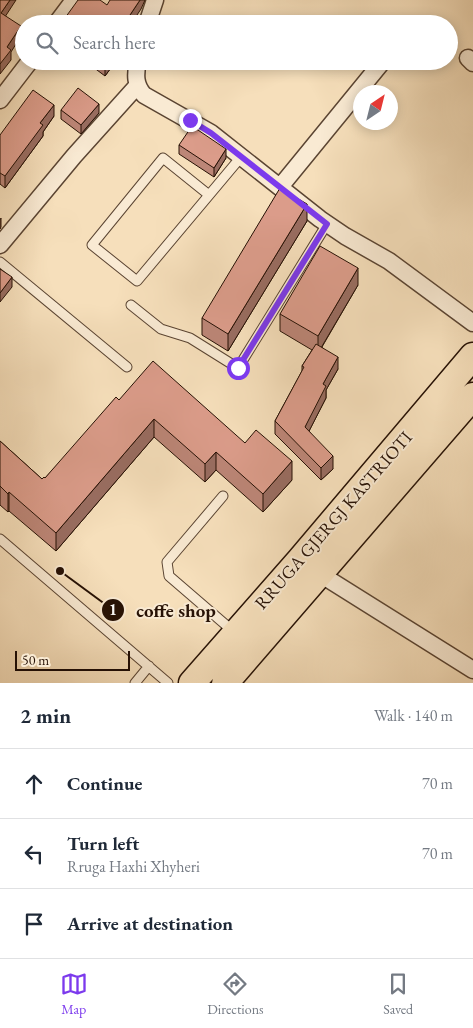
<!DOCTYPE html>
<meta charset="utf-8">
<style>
:root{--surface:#fff;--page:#f6f6f7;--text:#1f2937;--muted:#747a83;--line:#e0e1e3;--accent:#7c3aed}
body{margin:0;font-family:"EB Garamond",serif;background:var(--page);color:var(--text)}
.compass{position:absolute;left:353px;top:85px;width:45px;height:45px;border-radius:50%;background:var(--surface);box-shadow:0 2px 12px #0003;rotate:35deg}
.scale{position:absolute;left:15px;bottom:12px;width:115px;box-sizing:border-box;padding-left:5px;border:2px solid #261105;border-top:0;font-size:14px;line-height:18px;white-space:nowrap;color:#261105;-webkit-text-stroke:4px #f9ead3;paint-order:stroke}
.stop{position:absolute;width:15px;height:15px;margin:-11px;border:4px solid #7c3aed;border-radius:50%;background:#fff}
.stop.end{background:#7c3aed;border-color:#fff;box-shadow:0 1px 5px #0008}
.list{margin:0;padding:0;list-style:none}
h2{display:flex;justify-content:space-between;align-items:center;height:65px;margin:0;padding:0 20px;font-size:21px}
h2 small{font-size:16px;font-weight:400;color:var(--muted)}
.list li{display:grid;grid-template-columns:32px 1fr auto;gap:15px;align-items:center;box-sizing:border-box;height:70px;padding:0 20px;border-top:1px solid var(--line)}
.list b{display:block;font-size:19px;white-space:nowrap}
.list p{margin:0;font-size:16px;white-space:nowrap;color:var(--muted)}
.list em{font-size:16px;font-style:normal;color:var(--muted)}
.icon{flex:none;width:28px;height:28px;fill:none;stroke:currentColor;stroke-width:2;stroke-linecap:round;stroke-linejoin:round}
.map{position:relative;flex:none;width:473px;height:683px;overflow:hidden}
.search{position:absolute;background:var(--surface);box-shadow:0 2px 12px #0003;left:15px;right:15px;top:15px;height:55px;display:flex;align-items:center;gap:12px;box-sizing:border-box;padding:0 18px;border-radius:28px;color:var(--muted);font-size:19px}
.sheet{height:275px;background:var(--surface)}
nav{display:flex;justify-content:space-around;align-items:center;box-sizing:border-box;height:70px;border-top:1px solid var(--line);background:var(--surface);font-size:14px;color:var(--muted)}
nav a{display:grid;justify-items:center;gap:2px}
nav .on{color:var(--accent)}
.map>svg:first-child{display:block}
</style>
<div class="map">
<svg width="473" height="683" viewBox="0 0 473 683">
<rect width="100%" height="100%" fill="#f6dfbb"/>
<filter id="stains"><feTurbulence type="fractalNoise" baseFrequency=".004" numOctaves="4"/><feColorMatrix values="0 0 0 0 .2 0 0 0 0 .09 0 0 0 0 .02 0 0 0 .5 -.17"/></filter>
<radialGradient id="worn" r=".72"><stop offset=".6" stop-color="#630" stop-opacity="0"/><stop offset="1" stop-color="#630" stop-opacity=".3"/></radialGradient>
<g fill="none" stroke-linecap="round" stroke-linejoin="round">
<defs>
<path id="service" d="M209,195L163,158L92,245L137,281L241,157
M0,262L127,367
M131,305L161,329L190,338L238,368L327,224
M223,496L167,562L169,576L234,632
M0,539L168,683
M135,683L149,666"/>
<path id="minor" d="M56,24L74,0
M147,24L155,0
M468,58L473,63
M138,61C135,75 135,85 144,95L211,133L320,219L345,236L389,261L473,323
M0,100L30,61
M280,187L383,61
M0,245L74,156L136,87
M320,574L473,670"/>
<path id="primary" d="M192,683L300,560L473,356
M225,683L473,396"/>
</defs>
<use href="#service" stroke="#5a4432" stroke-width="11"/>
<use href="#minor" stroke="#5a4432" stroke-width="19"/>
<use href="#primary" stroke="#261105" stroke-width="29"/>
<use href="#service" stroke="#f9ead3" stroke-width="9"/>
<use href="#minor" stroke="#f9ead3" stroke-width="16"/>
<use href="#primary" stroke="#f6dfbb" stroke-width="26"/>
</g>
<path fill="#bc8677" stroke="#261105" d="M85,61H116L105,76Z
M61,110L99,113L81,134L61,119Z
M54,116L43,132V136L5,188L0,184V135Z
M179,145L226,158L214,177L179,154Z
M307,221L228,351L202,335V318Z
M358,285L322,347L338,369L326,390V398L309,431L333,469L321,480L275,434V421L302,371V366L312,350L280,331V314Z
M119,400L245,443L292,480L263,512L216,470L205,482L154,437L56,551L9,511L8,512L0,505V441L42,479L45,478Z"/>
<path fill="#996d61" stroke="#261105" d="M10,0H16L1,23V13Z
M140,0H145L141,9L131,24H124Z
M21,26V36L11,52V60L0,74V64L7,47Z
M107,61H116L105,76V65Z
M99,104V113L81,134V125Z
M54,105V116L43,132V136L5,188V176L40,123Z
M226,149V158L214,177V168Z
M307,204V221L228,351V334Z
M1,218V227L0,229V220Z
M358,268V285L318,353V336Z
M12,277V287L0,302V293Z
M338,357V369L326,390V398L305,439V427L323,384Z
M154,419V437L56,551V533Z
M216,452V470L205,482V464Z
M333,456V469L321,480V468Z
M292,461V480L263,512V494Z
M9,492V511L8,512V494Z"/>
<path fill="#db9c8a" stroke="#261105" d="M0,0H10L1,13L21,26L7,47L11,50L0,64Z
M78,0H100L107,5L110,0H140L124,24H66L65,23L68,20L65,18Z
M100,61H107L105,65Z
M78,88L99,104L81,125L61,110Z
M33,90L54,105L40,123L43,125L5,176L0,173V135Z
M192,126L226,149L214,168L179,145Z
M280,188L307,204L228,334L202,318Z
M320,246L358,268L318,336L280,314Z
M0,269L12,277L0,293Z
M316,344L338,357L323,384L326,386L305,427L333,456L321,468L275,421L304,367L302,366Z
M153,361L245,443L256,430L292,461L263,494L216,452L205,464L154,419L56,533L9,492L8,494L0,486V441L42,479L44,477L45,478L116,397L119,400Z"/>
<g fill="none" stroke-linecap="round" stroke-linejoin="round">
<path stroke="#7c3aed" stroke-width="6" d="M190,120L211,133L327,224L238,368"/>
</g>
<g text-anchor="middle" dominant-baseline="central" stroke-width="4" stroke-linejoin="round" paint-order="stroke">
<g font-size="18" fill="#261105" stroke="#f9ead3">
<text transform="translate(333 520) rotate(-49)">RRUGA GJERGJ KASTRIOTI</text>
</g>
</g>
<path fill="none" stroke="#261105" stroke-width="2" d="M60 571L113 610"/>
<g fill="#261105" stroke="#f9ead3" stroke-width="2">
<circle cx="60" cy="571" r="5"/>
<circle cx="113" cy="610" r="12"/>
</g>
<g font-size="15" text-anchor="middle" font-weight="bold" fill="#fff">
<text x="113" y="615">1</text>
</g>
<g font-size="19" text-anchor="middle" font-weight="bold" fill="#261105" stroke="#f9ead3" stroke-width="4" stroke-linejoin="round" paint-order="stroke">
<text x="176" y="617">coffe shop</text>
</g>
<rect width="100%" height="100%" filter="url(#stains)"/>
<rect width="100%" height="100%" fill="url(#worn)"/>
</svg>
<svg class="compass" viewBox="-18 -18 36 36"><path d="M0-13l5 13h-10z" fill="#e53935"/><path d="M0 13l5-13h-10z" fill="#747a83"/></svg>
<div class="scale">50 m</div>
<div class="stop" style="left:238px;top:368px"></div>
<div class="stop end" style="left:190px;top:120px"></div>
<div class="search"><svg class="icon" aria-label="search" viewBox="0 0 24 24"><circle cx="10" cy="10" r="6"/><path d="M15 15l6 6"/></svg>Search here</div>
</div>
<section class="sheet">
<h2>2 min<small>Walk · 140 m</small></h2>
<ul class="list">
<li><svg class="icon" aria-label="ahead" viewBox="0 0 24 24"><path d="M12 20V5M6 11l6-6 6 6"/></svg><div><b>Continue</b></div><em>70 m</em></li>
<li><svg class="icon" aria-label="left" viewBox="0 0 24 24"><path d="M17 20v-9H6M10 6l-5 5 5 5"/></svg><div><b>Turn left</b><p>Rruga Haxhi Xhyheri</p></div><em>70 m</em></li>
<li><svg class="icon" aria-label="arrive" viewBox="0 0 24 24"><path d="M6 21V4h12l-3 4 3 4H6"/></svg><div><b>Arrive at destination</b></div></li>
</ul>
</section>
<nav>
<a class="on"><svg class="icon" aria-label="map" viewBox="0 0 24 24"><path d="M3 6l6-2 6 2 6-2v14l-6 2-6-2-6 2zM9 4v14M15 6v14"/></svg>Map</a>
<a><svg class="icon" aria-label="directions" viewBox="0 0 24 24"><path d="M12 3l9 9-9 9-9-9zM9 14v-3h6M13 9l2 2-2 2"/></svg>Directions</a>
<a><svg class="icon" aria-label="saved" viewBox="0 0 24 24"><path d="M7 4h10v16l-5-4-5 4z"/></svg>Saved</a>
</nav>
